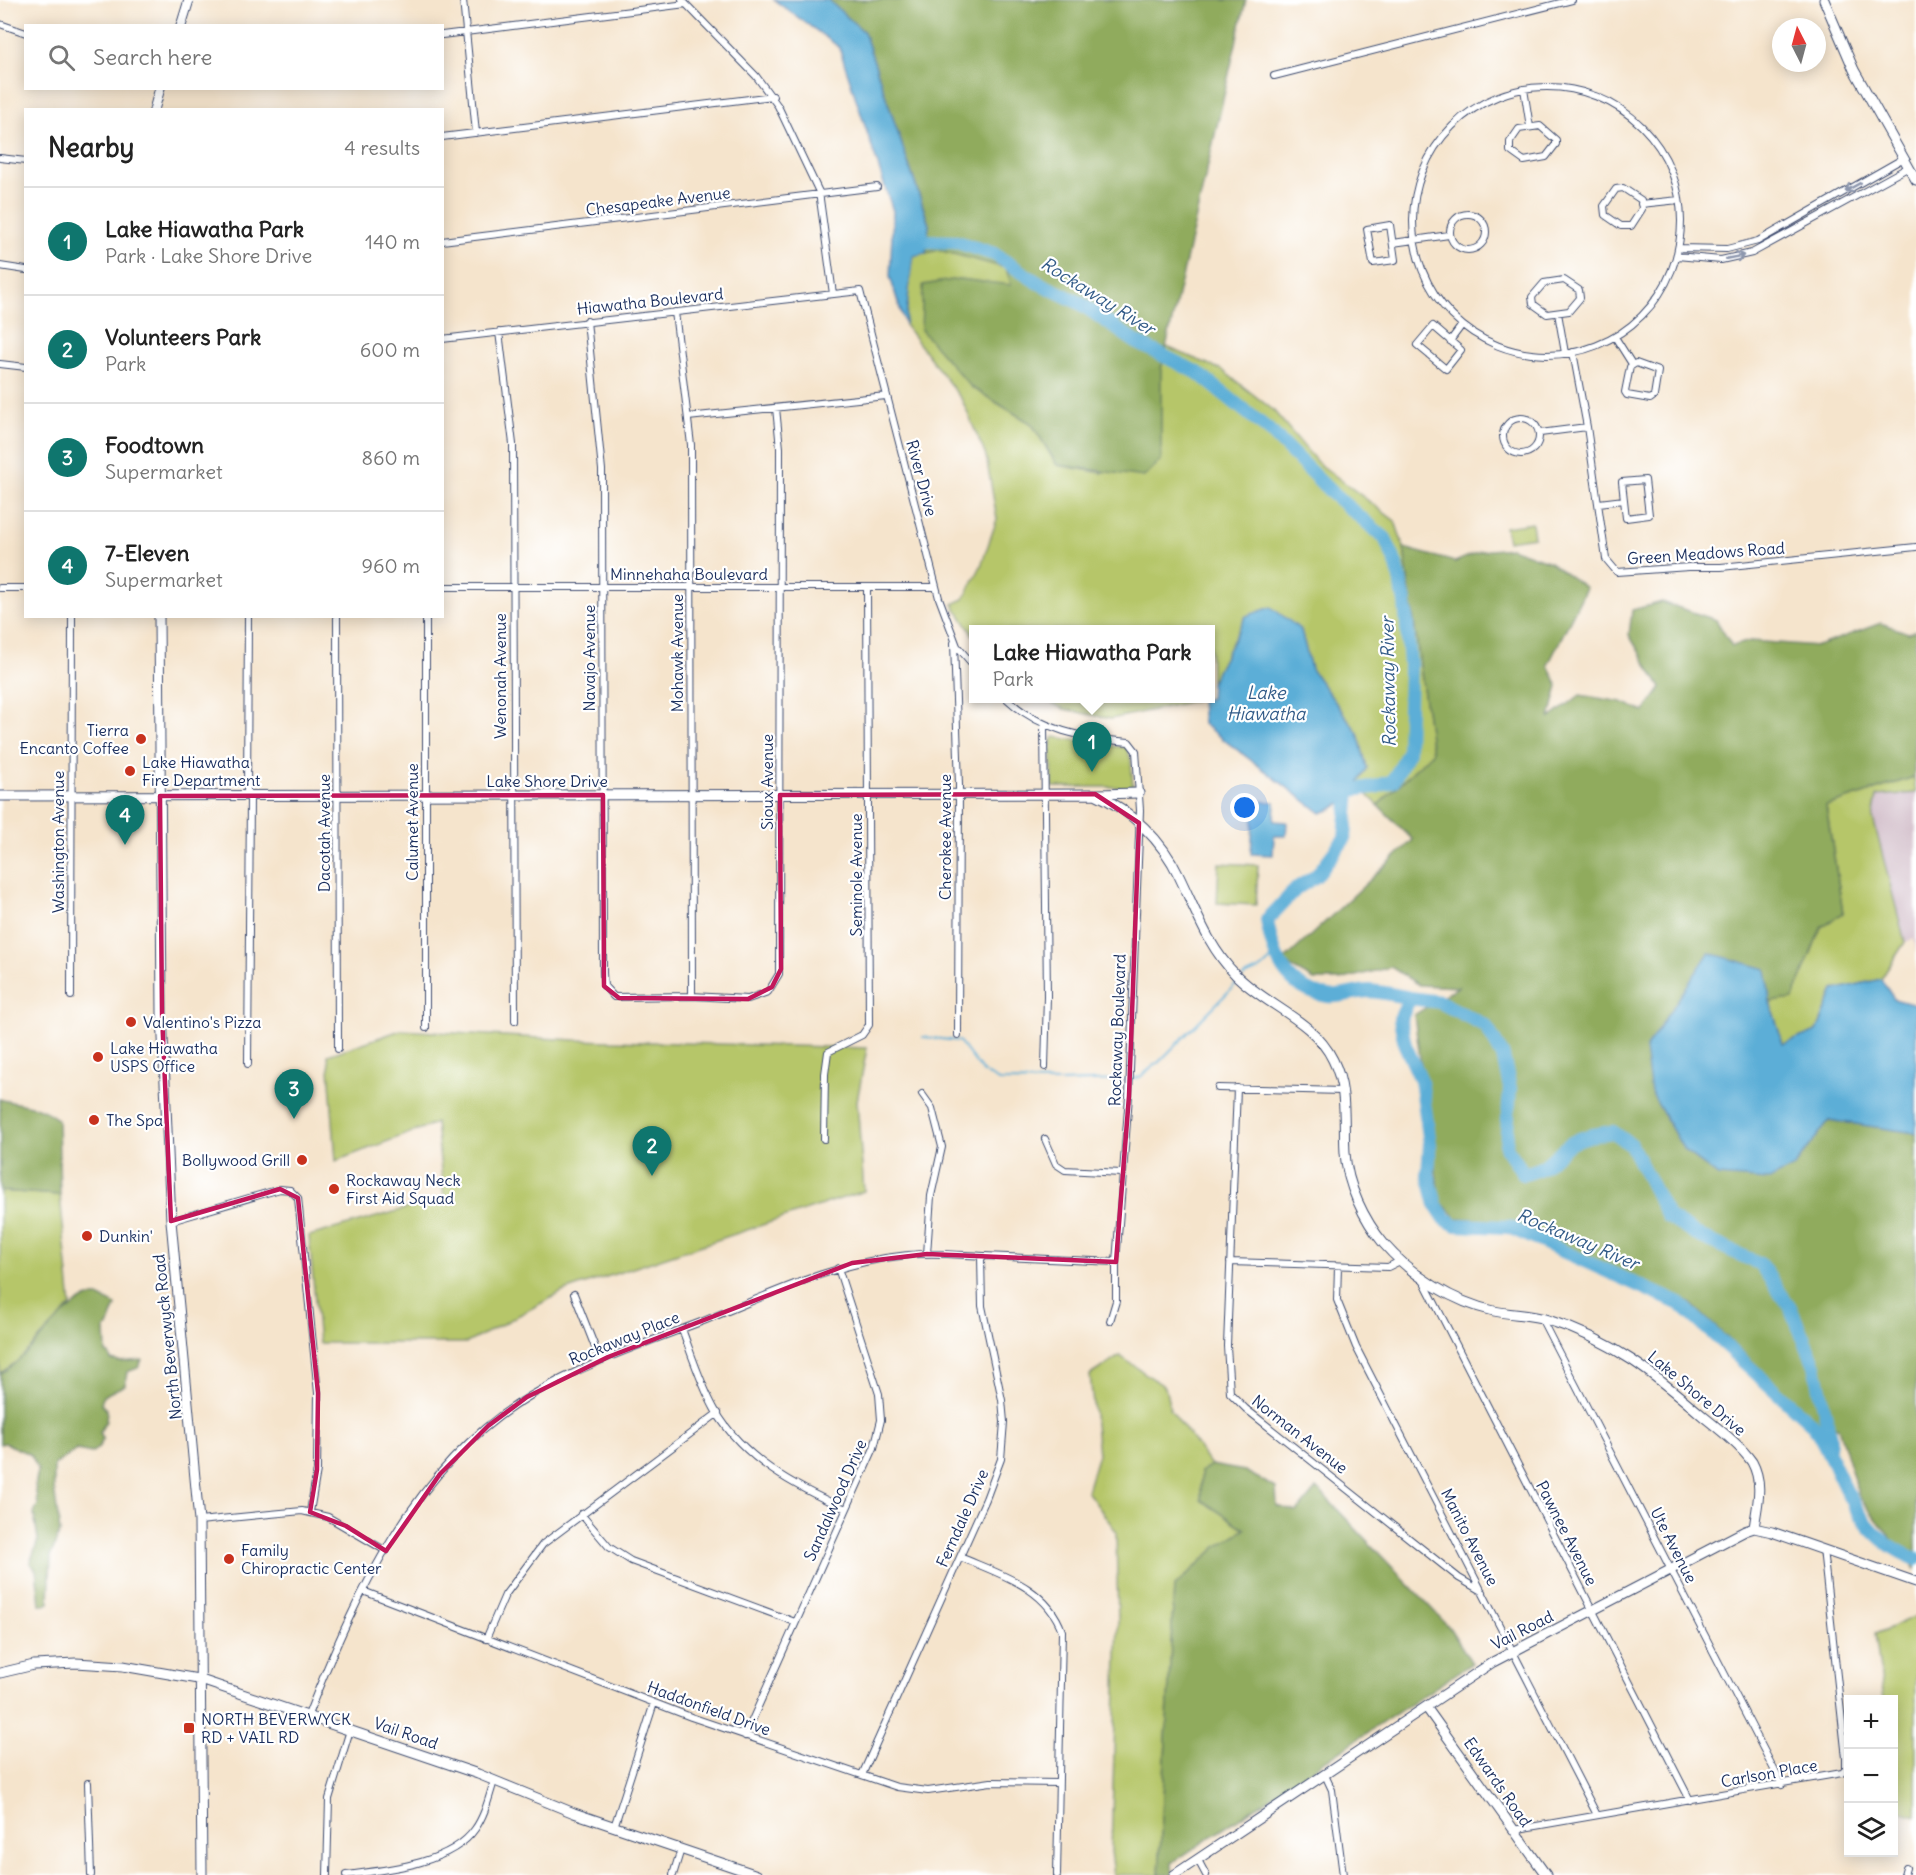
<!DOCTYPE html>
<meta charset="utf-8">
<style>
:root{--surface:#fff;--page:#f2f2f2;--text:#222;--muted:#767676;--line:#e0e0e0;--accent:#0f766e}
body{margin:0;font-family:Delius,sans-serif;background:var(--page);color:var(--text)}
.controls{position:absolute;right:18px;bottom:18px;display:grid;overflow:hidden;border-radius:0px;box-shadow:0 3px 15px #0003}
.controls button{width:54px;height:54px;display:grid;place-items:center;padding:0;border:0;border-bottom:2px solid var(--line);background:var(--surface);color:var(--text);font:30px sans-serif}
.compass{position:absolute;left:1772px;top:18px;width:54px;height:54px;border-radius:50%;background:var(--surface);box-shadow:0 3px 15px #0003;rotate:354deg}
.you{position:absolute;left:1245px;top:808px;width:21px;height:21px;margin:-15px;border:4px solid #fff;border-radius:50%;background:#1a73e8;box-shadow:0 0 0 9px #1a73e833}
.badge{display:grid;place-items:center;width:39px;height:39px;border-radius:50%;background:var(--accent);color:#fff;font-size:20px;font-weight:700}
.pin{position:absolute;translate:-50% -50px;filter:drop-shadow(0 2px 3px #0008)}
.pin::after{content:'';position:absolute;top:32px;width:21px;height:18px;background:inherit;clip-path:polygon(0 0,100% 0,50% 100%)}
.popup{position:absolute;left:969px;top:625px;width:246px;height:78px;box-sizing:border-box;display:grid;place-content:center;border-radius:0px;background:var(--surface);filter:drop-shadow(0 2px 4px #0005);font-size:20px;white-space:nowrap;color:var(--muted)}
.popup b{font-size:22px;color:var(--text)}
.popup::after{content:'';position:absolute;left:50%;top:100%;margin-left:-12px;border:12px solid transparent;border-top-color:var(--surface)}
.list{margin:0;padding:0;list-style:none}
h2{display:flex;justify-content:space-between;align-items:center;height:78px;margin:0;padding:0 24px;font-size:26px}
h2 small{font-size:20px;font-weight:400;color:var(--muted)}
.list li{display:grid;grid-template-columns:39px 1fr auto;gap:18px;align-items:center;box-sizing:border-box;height:108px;padding:0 24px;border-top:2px solid var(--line)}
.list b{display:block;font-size:22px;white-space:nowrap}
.list p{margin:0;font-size:20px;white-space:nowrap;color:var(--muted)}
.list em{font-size:20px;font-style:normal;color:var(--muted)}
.icon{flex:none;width:33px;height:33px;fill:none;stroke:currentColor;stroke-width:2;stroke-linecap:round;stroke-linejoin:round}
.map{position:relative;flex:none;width:1916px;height:1875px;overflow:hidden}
.search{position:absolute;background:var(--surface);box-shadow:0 3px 15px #0003;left:24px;top:24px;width:420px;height:66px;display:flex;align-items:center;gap:15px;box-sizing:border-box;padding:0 21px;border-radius:0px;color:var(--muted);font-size:22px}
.panel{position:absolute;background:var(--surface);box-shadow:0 3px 15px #0003;left:24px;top:108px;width:420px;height:510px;border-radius:0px}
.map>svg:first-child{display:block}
</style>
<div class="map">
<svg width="1916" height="1875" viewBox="0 0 1916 1875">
<rect width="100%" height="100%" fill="#fff"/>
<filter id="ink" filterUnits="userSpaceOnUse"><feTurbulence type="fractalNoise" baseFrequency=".0167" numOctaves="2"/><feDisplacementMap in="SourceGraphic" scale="12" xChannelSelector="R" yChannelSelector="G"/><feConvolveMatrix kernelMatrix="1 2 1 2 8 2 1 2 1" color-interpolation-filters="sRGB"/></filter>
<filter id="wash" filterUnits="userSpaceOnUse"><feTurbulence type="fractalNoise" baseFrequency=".008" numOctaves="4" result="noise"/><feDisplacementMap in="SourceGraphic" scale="24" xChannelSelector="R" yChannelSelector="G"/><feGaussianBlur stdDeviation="1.35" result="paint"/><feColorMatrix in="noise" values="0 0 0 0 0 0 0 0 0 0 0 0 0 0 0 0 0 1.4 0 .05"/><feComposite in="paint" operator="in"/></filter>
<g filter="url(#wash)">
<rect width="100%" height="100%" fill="#f5e4cc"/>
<path fill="#d1bdc9" d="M1916,793V951L1914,939L1905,942L1873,818L1877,796Z"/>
<path fill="#b6c669" stroke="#687a64" stroke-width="1.5" d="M939,250L1006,268L1012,286L958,279L971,387L1032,424L1057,465L1102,473L1161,369L1167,347L1222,370L1273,410L1317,462L1395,521L1404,548L1432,753L1378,805L1358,785L1367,768L1358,733L1311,669L1301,630L1246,616L1211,683L1210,630H974L973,635L953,604L964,599L981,566L997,519L986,456L962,400L905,325L913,255Z
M1532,523L1534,537L1508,541L1505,527Z
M1042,699H1202L1111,719L1064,709Z
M1054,737L1127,748L1131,760L1133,787H1053L1051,742Z
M1914,777L1916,793L1877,796L1873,818L1905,942L1881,979L1834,990L1817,1031L1783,1044L1770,1002L1793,998L1821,927L1843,913L1826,806Z
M1219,863L1258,865L1256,905L1217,903Z
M401,1030L575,1040L867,1048L857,1101L864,1191L564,1291L467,1343H319L309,1236L444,1198L436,1123L336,1161L328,1055Z
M0,1191L60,1195L71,1306L18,1362L0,1373Z
M1120,1356L1165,1387L1170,1409L1211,1465L1201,1472L1245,1529L1218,1546L1174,1587L1159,1875H1114L1111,1851L1118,1622L1116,1531L1087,1491L1098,1454L1090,1375Z
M1916,1616V1816L1898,1811L1894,1779V1700L1884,1699L1875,1634Z"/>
<path fill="#90ab5d" stroke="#566d5e" stroke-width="1.5" d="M828,0H1246L1161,369V460L1144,477L1057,465L1032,424L971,387L921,330L923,285L958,279L1011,285L1006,268L939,250L926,253L929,224L864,32Z
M1404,548L1455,562L1481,551L1511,548L1550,562L1586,588L1548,665L1558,686L1550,718L1580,695L1622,702L1644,712L1661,688L1629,635L1632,610L1662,602L1716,620L1732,646L1751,641L1818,646L1881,623L1908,633L1916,630L1914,777L1826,806L1843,913L1821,927L1793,999L1770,1002L1766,969L1651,1092L1684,1150L1718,1176L1794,1167L1829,1120L1916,1133V1569L1859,1497L1838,1427L1820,1425L1690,1303L1511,1222L1456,1218L1440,1201L1414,1015L1458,987L1419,985L1391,967L1340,980H1314L1282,962L1413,840L1378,805L1432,753Z
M0,1099C21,1106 41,1104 58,1120L60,1195L0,1191Z
M88,1297H100L116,1305L108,1327L105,1328L106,1353L109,1354L111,1360L119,1362L142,1360L138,1368L127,1372L125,1385L103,1396L101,1404L107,1410L106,1421L100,1432L103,1440L98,1448L91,1453L77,1450L54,1465V1487L60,1532L51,1555L49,1603L45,1605L40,1604L36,1570L30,1563L38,1540L34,1513L38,1505L35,1486L38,1470L31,1455L5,1443L0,1444V1374C34,1353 53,1315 88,1297Z
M1211,1465L1245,1471L1276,1488L1277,1506L1297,1512L1317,1488L1449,1627L1472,1663L1172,1863L1173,1875H1159L1174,1587L1218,1546L1245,1529L1201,1500V1472Z"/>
<path fill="#5caed7" stroke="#3c6e9a" stroke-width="1.5" d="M774,0H828L864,32L929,225L926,253L913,256L905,325L890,277L893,211L839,47Z
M1271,607L1301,630L1311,669L1358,733L1367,768C1356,789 1344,807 1321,813L1203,724L1201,701L1210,698L1211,683L1246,616Z
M1254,801L1275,802L1274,821L1287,822L1286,836H1274L1273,855L1251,854Z
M1709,953L1766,969L1770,1002L1783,1044L1817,1031L1834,990L1881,979L1894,999L1916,1005V1133L1829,1120L1794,1167L1769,1180L1718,1176L1684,1150L1651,1092L1645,1049Z"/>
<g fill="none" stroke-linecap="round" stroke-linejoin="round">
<path stroke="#5caed7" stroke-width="2" d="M1243,977L1262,968L1275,956
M923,1037L959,1041L983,1072L999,1081L1060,1082L1125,1080L1140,1077L1159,1062L1239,981"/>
<path stroke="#5caed7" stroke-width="14" d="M920,229L923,241L957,242L994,254L1037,282L1080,303L1136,342L1198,373L1270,431L1334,495L1385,538L1397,566L1405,602L1410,665L1408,752L1393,781L1375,787L1349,790L1345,838L1316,876L1297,888L1267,920C1273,957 1285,990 1328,996C1341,998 1355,991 1369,991C1383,992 1396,995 1410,998L1400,1019L1405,1045L1421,1080L1430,1144L1428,1174L1436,1205L1445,1219L1456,1225L1509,1227L1680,1304L1814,1426C1846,1478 1851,1534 1916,1559
M1410,998L1440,1002L1486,1026L1503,1056L1510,1088L1506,1147L1524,1174C1548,1168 1549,1160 1567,1146C1580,1136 1598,1134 1613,1132L1631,1145L1668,1217L1695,1234L1760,1264L1790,1307L1815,1365L1830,1437L1829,1448"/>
</g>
</g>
<g filter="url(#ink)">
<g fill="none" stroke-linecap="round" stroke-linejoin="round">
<defs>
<path id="street" d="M463,0L476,133
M682,0L756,76L778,106L819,192L833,294
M0,24L26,33
M442,35L686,4
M1274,76L1572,0
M1413 221a134 134 0 1 1 268 0a134 134 0 1 1-268 0Z
M1524,89L1530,127
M1540,126L1556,140V144L1546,157L1524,161L1510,151V142L1519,129Z
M442,137L773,96
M0,158L26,161
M1623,188L1641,200L1642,209L1631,226H1621L1605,215L1604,206L1616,189Z
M1641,204L1679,200
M1450 232a18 18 0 1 1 36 0a18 18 0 1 1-36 0Z
M1390,225L1395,260L1373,263L1367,229Z
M442,241L877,187
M1393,243L1449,235
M1679,248L1727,249L1758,241L1904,158
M1677,256L1721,260L1752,253L1909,167
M0,266L26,270
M1564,280L1579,290L1580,298L1569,311L1547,314L1533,304L1532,297L1544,283Z
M675,312L691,445L692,996
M1558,313L1565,353
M587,321L602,470L603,973L604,986L614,997L692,996L748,999L768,992L779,974L780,448L776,408
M1433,326L1461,350L1446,369L1417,345Z
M499,332L513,444L515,1021
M1615,337L1632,364
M442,339L860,291L939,598L957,646L974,666
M1450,341L1462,325
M1573,352L1587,427L1606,559L1617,572L1689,567H1721L1916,547
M1636,363L1658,371L1654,396L1650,399L1627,395L1625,392L1630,367Z
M0,364L26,367
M688,417L886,396
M1503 436a18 18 0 1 1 36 0a18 18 0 1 1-36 0Z
M1540,433L1587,427
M1645,480L1649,515L1626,518L1622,482Z
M1599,503L1624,500
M442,587H936
M0,588H26
M337,616L338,1049
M426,616V1028
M954,643L959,785L958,1035
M1006,698C1041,731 1083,738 1129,742L1136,751L1140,810L1129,1096L1116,1262V1301L1110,1321
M1044,724L1047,996L1045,1067
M247,796L248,616
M71,996L72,616
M248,1064L250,796
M1218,1088L1343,1091
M1237,1088L1227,1346L1230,1393L1246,1409L1459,1578L1483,1592
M922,1094L932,1108L942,1147L931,1196L927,1254
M824,1139L825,1074L828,1052L862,1035L869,1025L867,587
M1045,1139L1056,1164L1065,1170L1121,1173
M171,1221L280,1189L290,1190L298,1198L318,1393L317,1470L310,1512
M1230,1262L1388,1267L1400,1261
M1338,1266L1337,1300L1356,1347L1597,1815
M1423,1280L1690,1800
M574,1294L600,1360
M1541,1318L1782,1785
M682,1329C692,1356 701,1385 715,1410C744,1460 796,1487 846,1509
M581,1514L609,1547L631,1561L795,1622
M199,1521L302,1511L328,1517L386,1551
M960,1557C999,1574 1047,1587 1062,1631L1057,1875
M363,1591L691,1717L897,1787L928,1791L991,1782L1058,1783
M486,1639L505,1595L543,1544L718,1413
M308,1715C355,1596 415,1464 530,1396C585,1363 646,1343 706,1320C773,1293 836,1262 908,1255C933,1252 959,1255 984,1256C1028,1258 1072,1260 1116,1262
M745,1736L874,1448L881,1420L879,1394L838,1268
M862,1775L986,1499L1001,1459L1004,1422L1002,1400L982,1306L981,1256
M1325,1775L1332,1790L1343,1875
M88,1783L91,1875
M614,1827L654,1703
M1513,1830L1842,1773L1846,1769V1758L1823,1549
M1198,1860L1206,1875
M327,1875L329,1799L350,1730
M346,1875C386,1870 451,1864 475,1829C485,1815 489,1797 494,1781
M673,1875L681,1849
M1904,1875L1906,1868"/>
<path id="secondary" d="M1824,0L1854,70L1916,180
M181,26L189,0
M154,110L160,88
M159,616L162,1014L171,1221L199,1521L202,1875
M1097,794L1139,793
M0,796L1095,794C1131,810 1162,840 1179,876C1196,911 1208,947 1236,975C1266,1006 1313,1019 1333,1060C1348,1090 1343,1121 1345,1153C1347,1185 1364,1220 1384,1244C1412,1276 1453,1302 1494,1311C1512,1315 1531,1314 1548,1320C1613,1340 1654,1374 1704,1417C1720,1430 1740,1445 1752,1462C1764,1484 1757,1505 1754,1528
M0,1673L34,1665L76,1663L123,1666L198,1679L478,1774L574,1813L757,1875
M1426,1707L1546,1875
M1174,1875L1493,1662L1745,1531L1754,1528L1772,1532L1916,1582"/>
</defs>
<use href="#street" stroke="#3c4a6e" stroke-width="8"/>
<use href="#secondary" stroke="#3c4a6e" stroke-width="11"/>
<use href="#street" stroke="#fff" stroke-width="6"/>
<use href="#secondary" stroke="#fff" stroke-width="9"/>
</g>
<defs><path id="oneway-shaft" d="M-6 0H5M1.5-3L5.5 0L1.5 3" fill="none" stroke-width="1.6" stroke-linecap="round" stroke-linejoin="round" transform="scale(1.5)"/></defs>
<g stroke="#8d97ae">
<use href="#oneway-shaft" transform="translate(1853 187) rotate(151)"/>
<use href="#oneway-shaft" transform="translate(1735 257) rotate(-11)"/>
</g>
</g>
<path fill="none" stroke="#c2185b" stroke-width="4.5" stroke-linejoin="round" d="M1095,794L1139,823L1129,1096L1116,1262L927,1254L852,1263L608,1357L527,1397L488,1426L440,1474L386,1551L346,1526L310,1512L317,1470L318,1393L298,1198L280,1189L171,1221L162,1014L160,796L603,795L604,986L619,998L748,999L772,987L781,969L780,795Z"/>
<g fill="#c8321e" stroke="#fff" stroke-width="2">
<circle cx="141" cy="739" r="6"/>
<circle cx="130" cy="771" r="6"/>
<circle cx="131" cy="1022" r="6"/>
<circle cx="98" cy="1057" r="6"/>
<circle cx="94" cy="1120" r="6"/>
<circle cx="302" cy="1160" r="6"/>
<circle cx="334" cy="1189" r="6"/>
<circle cx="87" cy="1236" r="6"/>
<circle cx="229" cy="1559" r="6"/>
<rect x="183" y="1722" width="12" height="12" rx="3"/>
</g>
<g text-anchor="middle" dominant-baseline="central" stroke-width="4.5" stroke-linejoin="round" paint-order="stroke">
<g font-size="16" fill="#1b2f5e" stroke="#fff">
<text transform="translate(658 201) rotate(-7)">Chesapeake Avenue</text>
<text transform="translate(650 301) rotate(-6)">Hiawatha Boulevard</text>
<text transform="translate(922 478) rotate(75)">River Drive</text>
<text transform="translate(1706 553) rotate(-4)">Green Meadows Road</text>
<text x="689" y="574">Minnehaha Boulevard</text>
<text transform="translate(677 653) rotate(-90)">Mohawk Avenue</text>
<text transform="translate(589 658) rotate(-90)">Navajo Avenue</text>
<text transform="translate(500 676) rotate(-90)">Wenonah Avenue</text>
<text x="547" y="781">Lake Shore Drive</text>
<text transform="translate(767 782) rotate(-90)">Sioux Avenue</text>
<text transform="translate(412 822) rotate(-90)">Calumet Avenue</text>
<text transform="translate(324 833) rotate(-90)">Dacotah Avenue</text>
<text transform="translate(945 837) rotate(-90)">Cherokee Avenue</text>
<text transform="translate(58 842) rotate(-90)">Washington Avenue</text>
<text transform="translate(856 875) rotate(-90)">Seminole Avenue</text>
<text transform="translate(1117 1030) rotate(-88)">Rockaway Boulevard</text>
<text transform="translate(167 1337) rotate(-96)">North Beverwyck Road</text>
<text transform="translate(624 1338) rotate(-22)">Rockaway Place</text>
<text transform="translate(1697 1393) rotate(40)">Lake Shore Drive</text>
<text transform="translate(1300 1434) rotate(38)">Norman Avenue</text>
<text transform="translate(835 1500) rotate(-66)">Sandalwood Drive</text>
<text transform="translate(962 1518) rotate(-66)">Ferndale Drive</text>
<text transform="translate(1567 1533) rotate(63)">Pawnee Avenue</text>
<text transform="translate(1470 1537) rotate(63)">Manito Avenue</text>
<text transform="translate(1674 1545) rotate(63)">Ute Avenue</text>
<text transform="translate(1522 1630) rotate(-27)">Vail Road</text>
<text transform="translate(709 1708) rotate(20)">Haddonfield Drive</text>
<text transform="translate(406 1733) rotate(19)">Vail Road</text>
<text transform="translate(1769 1773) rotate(-10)">Carlson Place</text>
<text transform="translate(1498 1782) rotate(55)">Edwards Road</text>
</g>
<g font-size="16" fill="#1b2f5e" stroke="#fff" text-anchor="start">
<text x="129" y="730" text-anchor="end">Tierra<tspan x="129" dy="18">Encanto Coffee</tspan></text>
<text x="142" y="762">Lake Hiawatha<tspan x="142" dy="18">Fire Department</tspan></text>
<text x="143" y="1022">Valentino's Pizza</text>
<text x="110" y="1048">Lake Hiawatha<tspan x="110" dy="18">USPS Office</tspan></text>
<text x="106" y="1120">The Spa</text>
<text x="290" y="1160" text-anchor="end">Bollywood Grill</text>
<text x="346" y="1180">Rockaway Neck<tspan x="346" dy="18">First Aid Squad</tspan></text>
<text x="99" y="1236">Dunkin'</text>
<text x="241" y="1550">Family<tspan x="241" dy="18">Chiropractic Center</tspan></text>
<text x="201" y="1719">NORTH BEVERWYCK<tspan x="201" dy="18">RD + VAIL RD</tspan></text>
</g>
<g font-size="18" font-style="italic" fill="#325b88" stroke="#fff">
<text transform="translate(1098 296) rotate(32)">Rockaway River</text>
<text transform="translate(1388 682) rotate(-91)">Rockaway River</text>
<text x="1266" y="692">Lake<tspan x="1266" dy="21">Hiawatha</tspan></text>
<text transform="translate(1578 1239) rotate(23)">Rockaway River</text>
</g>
</g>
</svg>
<div class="controls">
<button>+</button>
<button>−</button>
<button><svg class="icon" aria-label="layers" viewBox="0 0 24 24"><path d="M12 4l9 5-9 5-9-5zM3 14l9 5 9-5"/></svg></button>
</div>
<svg class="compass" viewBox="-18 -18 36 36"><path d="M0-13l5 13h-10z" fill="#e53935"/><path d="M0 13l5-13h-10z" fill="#767676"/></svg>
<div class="you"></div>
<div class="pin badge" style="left:1092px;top:772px">1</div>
<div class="popup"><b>Lake Hiawatha Park</b>Park</div>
<div class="pin badge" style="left:652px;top:1176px">2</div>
<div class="pin badge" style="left:294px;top:1119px">3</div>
<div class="pin badge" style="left:125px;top:845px">4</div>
<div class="search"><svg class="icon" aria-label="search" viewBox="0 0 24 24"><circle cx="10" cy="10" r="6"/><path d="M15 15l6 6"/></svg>Search here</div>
<section class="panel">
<h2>Nearby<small>4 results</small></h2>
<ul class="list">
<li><span class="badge">1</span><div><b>Lake Hiawatha Park</b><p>Park · Lake Shore Drive</p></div><em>140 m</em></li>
<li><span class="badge">2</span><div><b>Volunteers Park</b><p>Park</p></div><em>600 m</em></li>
<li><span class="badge">3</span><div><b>Foodtown</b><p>Supermarket</p></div><em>860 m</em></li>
<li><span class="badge">4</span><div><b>7-Eleven</b><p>Supermarket</p></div><em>960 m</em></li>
</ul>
</section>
</div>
